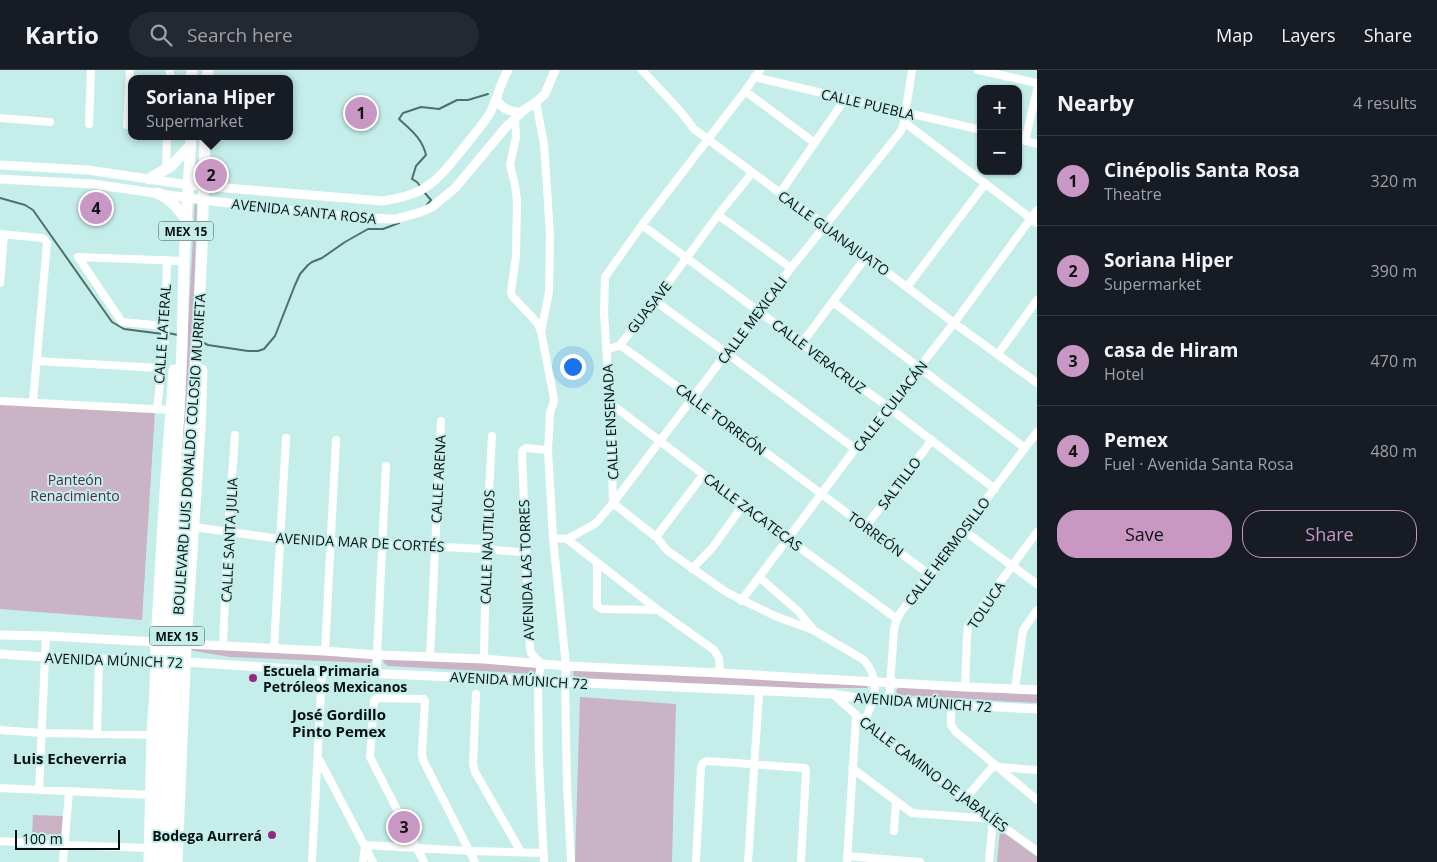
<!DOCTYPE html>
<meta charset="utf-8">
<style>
:root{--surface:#171b24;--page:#242831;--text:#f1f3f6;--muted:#9ea1a6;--line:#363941;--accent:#c897c4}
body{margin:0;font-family:"Open Sans",sans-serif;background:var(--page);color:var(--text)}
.controls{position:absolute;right:15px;top:15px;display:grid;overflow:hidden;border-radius:10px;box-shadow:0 1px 4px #0004}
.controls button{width:45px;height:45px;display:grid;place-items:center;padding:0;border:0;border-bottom:1px solid var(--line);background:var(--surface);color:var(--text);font:25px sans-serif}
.scale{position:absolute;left:15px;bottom:12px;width:105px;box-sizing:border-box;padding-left:5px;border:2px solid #03100f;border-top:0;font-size:14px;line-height:18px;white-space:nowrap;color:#03100f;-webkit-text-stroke:4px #c5eeea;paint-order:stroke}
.you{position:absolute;left:572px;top:296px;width:18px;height:18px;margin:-12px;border:4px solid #fff;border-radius:50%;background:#1a73e8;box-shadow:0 0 0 8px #1a73e833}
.badge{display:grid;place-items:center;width:32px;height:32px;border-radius:50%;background:var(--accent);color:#111;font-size:16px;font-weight:700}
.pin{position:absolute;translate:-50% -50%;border:2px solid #fff;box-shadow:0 1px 5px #0006}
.popup{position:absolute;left:128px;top:5px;width:165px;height:65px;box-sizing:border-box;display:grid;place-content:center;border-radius:10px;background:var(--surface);filter:drop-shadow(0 1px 4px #0005);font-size:16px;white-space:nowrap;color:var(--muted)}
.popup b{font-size:19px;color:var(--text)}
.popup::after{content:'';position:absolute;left:50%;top:100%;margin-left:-10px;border:10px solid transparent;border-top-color:var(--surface)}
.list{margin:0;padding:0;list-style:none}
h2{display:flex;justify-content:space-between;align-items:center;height:65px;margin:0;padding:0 20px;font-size:21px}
h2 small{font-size:16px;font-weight:400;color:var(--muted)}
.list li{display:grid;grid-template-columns:32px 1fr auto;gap:15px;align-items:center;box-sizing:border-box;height:90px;padding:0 20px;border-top:1px solid var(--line)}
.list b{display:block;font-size:19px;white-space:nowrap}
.list p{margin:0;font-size:16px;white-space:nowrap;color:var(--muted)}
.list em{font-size:16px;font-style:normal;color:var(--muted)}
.actions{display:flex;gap:10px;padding:15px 20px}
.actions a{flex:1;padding:11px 0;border:1px solid var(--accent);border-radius:20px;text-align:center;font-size:18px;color:var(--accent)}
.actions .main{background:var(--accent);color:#111}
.icon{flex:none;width:28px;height:28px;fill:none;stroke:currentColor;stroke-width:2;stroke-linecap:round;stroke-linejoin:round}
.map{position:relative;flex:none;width:1037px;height:792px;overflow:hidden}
header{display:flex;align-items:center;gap:30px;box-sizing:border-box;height:70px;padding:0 25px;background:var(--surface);border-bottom:1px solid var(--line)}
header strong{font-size:24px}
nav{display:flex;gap:28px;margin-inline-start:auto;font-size:18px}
.search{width:350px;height:45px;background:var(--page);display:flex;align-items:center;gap:12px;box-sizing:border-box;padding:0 18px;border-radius:28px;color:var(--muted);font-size:19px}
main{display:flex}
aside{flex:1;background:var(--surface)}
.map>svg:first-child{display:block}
</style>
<header>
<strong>Kartio</strong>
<div class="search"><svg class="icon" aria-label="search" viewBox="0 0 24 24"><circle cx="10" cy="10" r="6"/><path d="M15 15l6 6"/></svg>Search here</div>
<nav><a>Map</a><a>Layers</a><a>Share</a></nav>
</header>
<main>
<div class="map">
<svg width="1037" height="792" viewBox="0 0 1037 792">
<rect width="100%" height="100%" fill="#c5eeea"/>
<path fill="#c9b3c4" d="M195,132L197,133L193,258L178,467L176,420L184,324Z
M0,334L155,341L142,550L0,539Z
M188,576L373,586L372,591L370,593L230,587L189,580Z
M383,586L538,596L536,604L388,596L385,594L382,589Z
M574,600L869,614L867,618H789L576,609L573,604Z
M900,615L1037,621V633L901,625H898L896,621Z
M580,627L676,634L672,792H575Z
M33,745L63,746L62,765L32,764Z
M1000,760L1037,787V792H997Z"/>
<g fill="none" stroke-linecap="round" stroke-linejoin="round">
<path stroke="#506e6c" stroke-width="2" d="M420,116L417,112L412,109L416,96L426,85C422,68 411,60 399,49L403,43L421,37L439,39L457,30H468L488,24
M424,122L431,130L426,136
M0,128L25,135L33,140L112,252L124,259L163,264
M168,263L178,265
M202,272L208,275L248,281H258L264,279L275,266L295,215L300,204L308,195L312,192L322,188L345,172L368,159H383L399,153"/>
<path stroke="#fff" stroke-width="8" d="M642,0L681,42L694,59L780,123L825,155L954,253L1037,313
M760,0L745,21L642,155L605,207L604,243L610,333L613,433L656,467L668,481L726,522L775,546L813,560L864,590C882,611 874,631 864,652
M978,0L1037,13
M754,7L981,60
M170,9V0
M745,21L815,73
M536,32L544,74L550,164L549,222L541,262
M0,48L50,52
M515,48L516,67L510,95L515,115L517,131L516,186L511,222L512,226L531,246L538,254L541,262L553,323L554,331L550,343L548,380L553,468L566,596L565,613L567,714L571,792
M904,52L1037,153
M89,54L91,0
M127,55L130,0
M1018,69L1037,74
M1025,71L1037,20
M166,100L167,66
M780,123L845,29
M718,145L791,198
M642,155L888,337L995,419
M0,164L42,168L45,170L47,173L33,332
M0,213L4,165
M907,217L985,114
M655,231L728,284L855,379
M833,232L1025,378
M165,256L122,252L78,187L184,191
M802,273L866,187
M620,275L693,328L930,505
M607,280L620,275L655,231L718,145L752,103
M998,284L1037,230
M37,291L161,298
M0,331L171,340
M610,333L788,469L897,549
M157,339L165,270L167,190
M866,456L932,370
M194,457L280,469L330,472L486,479L519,482L526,478
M963,460L1037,514
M656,467L703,405
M553,468L567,469L593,455L597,452L613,433L791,198L901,61L904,52L912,0
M567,469L658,540L714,580L719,588L720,603
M597,493V536L602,539L658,540
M692,499L713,477L743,435
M759,507L798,541L813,559
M741,531L855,379L954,253L1037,140
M223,575L228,461L235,365
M274,578L286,368
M325,581L336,370
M430,587L441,351
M484,589L486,479L492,366
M377,604V585L386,396
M965,617L967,568L968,556L1037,462
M1015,619L1023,560L1037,540
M476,624L473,694L475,702L521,782
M833,624L864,652L965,729L1037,781
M889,631L894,559L897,549L901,542L1037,362
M951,634V655L956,662L1037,730
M0,660L42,663L152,665
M97,663L99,590
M319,689L373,792
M997,697L1037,700
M852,698L912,743L993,749L989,792
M0,718L150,725
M39,720L46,566
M965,729L994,695
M894,761L896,732
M0,771L64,775L149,778
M365,775L470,781L544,783
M847,786L920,792
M63,792L69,722
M312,792L322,601
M363,792L365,777
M424,792L370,687L374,631L376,628L424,629L425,631L422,684L423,690L475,792
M544,792L539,693L538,611L541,594L531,583L530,579L522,383L523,380L526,378L548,380
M696,792L701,697L703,693L707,691L805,698L806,701L801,792
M748,792L759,622
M847,792L856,646"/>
<path stroke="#fff" stroke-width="9" d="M496,29C503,40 510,42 522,42
M0,95L88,100L189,115L383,131C394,129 406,127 417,122C439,112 454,89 469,71C476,62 484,53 490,43C497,29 500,14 508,0
M0,109L92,114L203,130L358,148L396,149L421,142L432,137L455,118L506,57L524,40L536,32L545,24L555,0
M0,565L46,566L156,572
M186,574L325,581L377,585L484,589L566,596L720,603L965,617L1037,620
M0,584L45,587L156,591
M186,592L322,601L833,624L874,631L1037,639"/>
<path stroke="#fff" stroke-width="11" d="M191,9L192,0
M207,9L208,0
M149,109L171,96L191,75
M157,123C170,128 178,139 187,150
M149,792L152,665L155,620L156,572L165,421L174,300
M157,792L159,715L174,415L179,344L182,279L184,191L191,66
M167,792L173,620L185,415L198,259L202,178L205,66
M177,792L186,574L200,359L202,300"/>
</g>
<g fill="#952686" stroke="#c5eeea" stroke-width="2">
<circle cx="253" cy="608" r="5"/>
<circle cx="272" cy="765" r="5"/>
</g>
<g text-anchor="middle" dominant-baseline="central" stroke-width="4" stroke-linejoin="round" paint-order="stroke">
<g fill="#c5eeea" stroke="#3d5351" stroke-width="1">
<rect x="158.5" y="151.5" width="55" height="19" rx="4"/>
<rect x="149.5" y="556.5" width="55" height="19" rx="4"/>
</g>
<g font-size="12" font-weight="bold" fill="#03100f">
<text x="186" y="161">MEX 15</text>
<text x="177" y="566">MEX 15</text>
</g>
<g font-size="14" fill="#03100f" stroke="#c5eeea">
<text transform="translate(868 34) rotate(13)">CALLE PUEBLA</text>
<text transform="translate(304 141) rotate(6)">AVENIDA SANTA ROSA</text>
<text transform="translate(834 163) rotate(36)">CALLE GUANAJUATO</text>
<text transform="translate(649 237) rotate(-52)">GUASAVE</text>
<text transform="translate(752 250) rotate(-53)">CALLE MEXICALI</text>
<text transform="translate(162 264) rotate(-86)">CALLE LATERAL</text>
<text transform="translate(819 286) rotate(37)">CALLE VERACRUZ</text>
<text transform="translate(890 336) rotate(-52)">CALLE CULIACÁN</text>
<text transform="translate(721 349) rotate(37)">CALLE TORREÓN</text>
<text transform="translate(610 352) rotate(-93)">CALLE ENSENADA</text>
<text transform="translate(189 384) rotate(-86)">BOULEVARD LUIS DONALDO COLOSIO MURRIETA</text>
<text transform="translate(438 409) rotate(-87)">CALLE ARENA</text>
<text transform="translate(899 413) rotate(-53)">SALTILLO</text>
<text transform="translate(753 442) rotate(37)">CALLE ZACATECAS</text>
<text transform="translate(876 464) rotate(36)">TORREÓN</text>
<text transform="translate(229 470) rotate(-87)">CALLE SANTA JULIA</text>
<text transform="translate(360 472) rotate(3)">AVENIDA MAR DE CORTÉS</text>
<text transform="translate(487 477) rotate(-88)">CALLE NAUTILIOS</text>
<text transform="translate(947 481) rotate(-53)">CALLE HERMOSILLO</text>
<text transform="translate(526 500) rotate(-92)">AVENIDA LAS TORRES</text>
<text transform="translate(986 535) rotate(-56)">TOLUCA</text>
<text transform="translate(114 590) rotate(2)">AVENIDA MÚNICH 72</text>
<text transform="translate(519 610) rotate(3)">AVENIDA MÚNICH 72</text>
<text transform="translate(923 632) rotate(4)">AVENIDA MÚNICH 72</text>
<text transform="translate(934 704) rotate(37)">CALLE CAMINO DE JABALÍES</text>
</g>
<g font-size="14" fill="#512b4a" stroke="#c5eeea">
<text x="75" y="409">Panteón<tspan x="75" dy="16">Renacimiento</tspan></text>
</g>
<g font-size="14" font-weight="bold" fill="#03100f" stroke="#c5eeea" text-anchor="start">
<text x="263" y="600">Escuela Primaria<tspan x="263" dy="16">Petróleos Mexicanos</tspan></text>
<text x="262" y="765" text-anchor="end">Bodega Aurrerá</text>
</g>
<g font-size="15" font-weight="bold" fill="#03100f" stroke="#c5eeea">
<text x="339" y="644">José Gordillo<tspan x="339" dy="17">Pinto Pemex</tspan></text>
<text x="70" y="688">Luis Echeverria</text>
</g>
</g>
</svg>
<div class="controls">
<button>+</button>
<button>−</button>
</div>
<div class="scale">100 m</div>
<div class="you"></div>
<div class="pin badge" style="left:361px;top:43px">1</div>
<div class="pin badge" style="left:211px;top:105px">2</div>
<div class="popup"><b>Soriana Hiper</b>Supermarket</div>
<div class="pin badge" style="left:404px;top:757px">3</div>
<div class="pin badge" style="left:96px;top:138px">4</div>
</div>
<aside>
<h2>Nearby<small>4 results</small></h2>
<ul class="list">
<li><span class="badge">1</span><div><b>Cinépolis Santa Rosa</b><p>Theatre</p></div><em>320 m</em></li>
<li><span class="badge">2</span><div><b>Soriana Hiper</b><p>Supermarket</p></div><em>390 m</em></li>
<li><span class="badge">3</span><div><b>casa de Hiram</b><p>Hotel</p></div><em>470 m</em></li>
<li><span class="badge">4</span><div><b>Pemex</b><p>Fuel · Avenida Santa Rosa</p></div><em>480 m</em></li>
</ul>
<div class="actions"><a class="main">Save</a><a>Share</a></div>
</aside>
</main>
